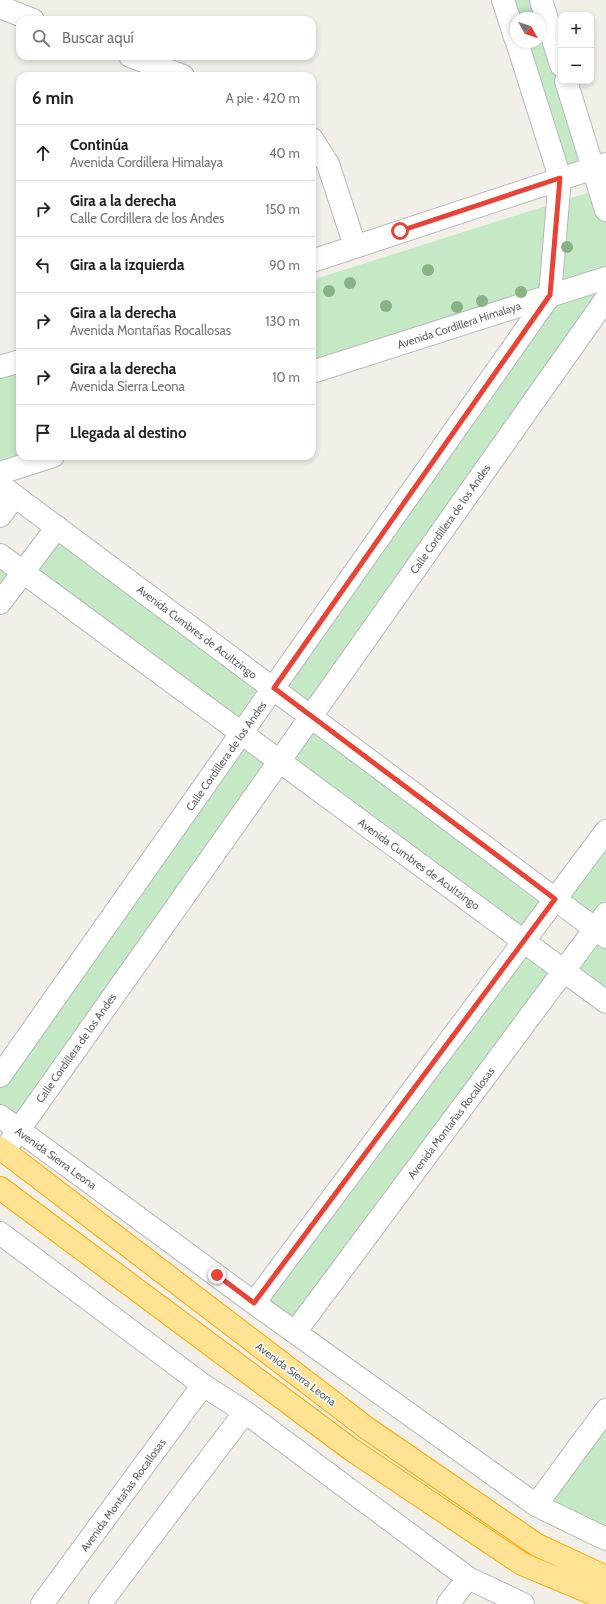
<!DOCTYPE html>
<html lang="es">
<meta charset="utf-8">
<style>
:root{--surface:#fff;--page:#f2f2f2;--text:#222;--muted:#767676;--line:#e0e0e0}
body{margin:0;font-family:Cabin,sans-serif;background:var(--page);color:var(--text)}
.controls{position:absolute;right:12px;top:12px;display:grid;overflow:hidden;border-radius:8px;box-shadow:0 2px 6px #0003}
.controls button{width:36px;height:36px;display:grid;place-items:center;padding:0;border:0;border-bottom:1px solid var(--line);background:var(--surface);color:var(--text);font:20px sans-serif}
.compass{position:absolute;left:510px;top:12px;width:36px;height:36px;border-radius:50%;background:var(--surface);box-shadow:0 2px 6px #0003;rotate:130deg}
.stop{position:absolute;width:12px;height:12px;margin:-9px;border:3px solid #ea4335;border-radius:50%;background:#fff}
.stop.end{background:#ea4335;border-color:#fff;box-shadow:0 1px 4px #0008}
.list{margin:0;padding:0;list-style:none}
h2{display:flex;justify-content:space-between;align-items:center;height:52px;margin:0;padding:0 16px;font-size:17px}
h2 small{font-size:13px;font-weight:400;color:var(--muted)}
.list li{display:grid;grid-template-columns:26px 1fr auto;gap:12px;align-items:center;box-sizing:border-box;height:56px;padding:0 16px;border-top:1px solid var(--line)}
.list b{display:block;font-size:15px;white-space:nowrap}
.list p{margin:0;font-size:13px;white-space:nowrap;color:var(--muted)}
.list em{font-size:13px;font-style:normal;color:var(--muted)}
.icon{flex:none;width:22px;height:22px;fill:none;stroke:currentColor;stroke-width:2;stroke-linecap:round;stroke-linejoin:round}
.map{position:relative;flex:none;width:606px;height:1604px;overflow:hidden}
.search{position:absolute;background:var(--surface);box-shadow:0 2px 6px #0003;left:16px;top:16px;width:300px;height:44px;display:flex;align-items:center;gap:10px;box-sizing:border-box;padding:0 14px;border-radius:12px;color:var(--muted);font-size:15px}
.panel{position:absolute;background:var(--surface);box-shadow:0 2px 6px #0003;left:16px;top:72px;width:300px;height:388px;border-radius:12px}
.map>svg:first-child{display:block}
</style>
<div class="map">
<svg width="606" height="1604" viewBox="0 0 606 1604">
<rect width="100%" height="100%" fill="#f1efe8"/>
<path fill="#c5e8c5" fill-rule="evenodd" d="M503,0H541L593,168L560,178L517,42H540V18H516Z
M606,187V269L312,362V280Z
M606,278V299L311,716L555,899L606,831V1002L564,971L296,1331L254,1303L523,941L279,761L18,1130L0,1116V1076L242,733L23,572L0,603V555L23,572L57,527L274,688L550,295ZM274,689L311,716L279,761L242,733ZM555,899L595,929L564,971L524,941Z
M20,373V455L0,462V379Z
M606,1410V1539L536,1505Z"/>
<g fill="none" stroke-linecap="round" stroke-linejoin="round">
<defs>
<path id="street" d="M503,0L516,40
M541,0L561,65
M0,7L33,20
M130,56L183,76
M566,81L606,210
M312,139L328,164L355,246
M0,485L606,937
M0,516L15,496
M0,555L606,1002
M0,603L57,527
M0,1076L550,295L560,178L517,42
M0,1116L254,1303L536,1505L606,1539
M4,1151L606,299
M0,1233L203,1385L245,1412L468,1578L523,1604
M254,1303L606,831
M296,1331L606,914
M536,1505L606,1410
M42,1604L203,1385
M100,1604L245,1412
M448,1604L468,1578"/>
<path id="secondary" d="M312,261L606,164
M0,367L20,361
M312,372L606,278
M0,473L53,456"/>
<path id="highway" d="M0,1148L368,1429L537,1545L606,1577
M0,1188L352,1450L522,1564L606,1599"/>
</defs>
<use href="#street" stroke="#b5b8bc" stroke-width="24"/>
<use href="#secondary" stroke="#b6babf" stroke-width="24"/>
<use href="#highway" stroke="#f9ab00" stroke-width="24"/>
<use href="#street" stroke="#fff" stroke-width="22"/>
<use href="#secondary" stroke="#fff" stroke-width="22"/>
<use href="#highway" stroke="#fde293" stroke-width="22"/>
</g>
<g fill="#89b387">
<circle cx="567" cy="247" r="6"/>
<circle cx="428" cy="270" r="6"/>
<circle cx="350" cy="283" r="6"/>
<circle cx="329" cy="291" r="6"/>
<circle cx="521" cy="292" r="6"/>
<circle cx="482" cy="301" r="6"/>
<circle cx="386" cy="306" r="6"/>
<circle cx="457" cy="307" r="6"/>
</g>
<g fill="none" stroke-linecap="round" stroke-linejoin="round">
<path stroke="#ea4335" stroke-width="5" d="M217,1275L254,1303L555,899L274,688L550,295L560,178L400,231"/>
</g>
<g text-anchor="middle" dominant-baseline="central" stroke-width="3" stroke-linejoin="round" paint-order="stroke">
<g font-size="11" fill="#5f6368" stroke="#fff">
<text transform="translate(459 325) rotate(-18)">Avenida Cordillera Himalaya</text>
<text transform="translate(450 519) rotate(-55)">Calle Cordillera de los Andes</text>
<text transform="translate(197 632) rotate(37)">Avenida Cumbres de Acultzingo</text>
<text transform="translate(226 756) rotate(-55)">Calle Cordillera de los Andes</text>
<text transform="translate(419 864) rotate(36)">Avenida Cumbres de Acultzingo</text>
<text transform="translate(76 1048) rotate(-55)">Calle Cordillera de los Andes</text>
<text transform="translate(451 1123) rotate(-53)">Avenida Montañas Rocallosas</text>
<text transform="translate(56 1158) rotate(36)">Avenida Sierra Leona</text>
<text transform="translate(296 1374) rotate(37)">Avenida Sierra Leona</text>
<text transform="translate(123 1495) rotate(-54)">Avenida Montañas Rocallosas</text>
</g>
</g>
</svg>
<div class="controls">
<button>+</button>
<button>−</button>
</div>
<svg class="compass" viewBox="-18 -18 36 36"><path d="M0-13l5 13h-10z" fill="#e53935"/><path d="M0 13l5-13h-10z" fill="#767676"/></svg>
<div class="stop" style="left:400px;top:231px"></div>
<div class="stop end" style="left:217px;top:1275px"></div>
<div class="search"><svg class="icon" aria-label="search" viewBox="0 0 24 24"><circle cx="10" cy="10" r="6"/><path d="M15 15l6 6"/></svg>Buscar aquí</div>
<section class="panel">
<h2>6 min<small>A pie · 420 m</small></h2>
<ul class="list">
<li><svg class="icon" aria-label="ahead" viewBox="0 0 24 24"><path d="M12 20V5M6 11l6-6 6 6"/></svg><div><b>Continúa</b><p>Avenida Cordillera Himalaya</p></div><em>40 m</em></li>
<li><svg class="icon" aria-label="right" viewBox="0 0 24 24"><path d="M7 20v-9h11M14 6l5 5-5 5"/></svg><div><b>Gira a la derecha</b><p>Calle Cordillera de los Andes</p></div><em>150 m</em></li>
<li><svg class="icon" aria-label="left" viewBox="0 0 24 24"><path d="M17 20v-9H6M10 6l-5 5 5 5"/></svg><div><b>Gira a la izquierda</b></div><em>90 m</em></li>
<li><svg class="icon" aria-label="right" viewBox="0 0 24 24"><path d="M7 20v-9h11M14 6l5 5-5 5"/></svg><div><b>Gira a la derecha</b><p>Avenida Montañas Rocallosas</p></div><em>130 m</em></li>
<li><svg class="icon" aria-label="right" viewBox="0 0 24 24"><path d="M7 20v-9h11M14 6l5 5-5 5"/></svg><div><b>Gira a la derecha</b><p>Avenida Sierra Leona</p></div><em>10 m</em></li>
<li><svg class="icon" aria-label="arrive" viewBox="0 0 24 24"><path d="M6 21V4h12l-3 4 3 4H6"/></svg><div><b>Llegada al destino</b></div></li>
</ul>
</section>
</div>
